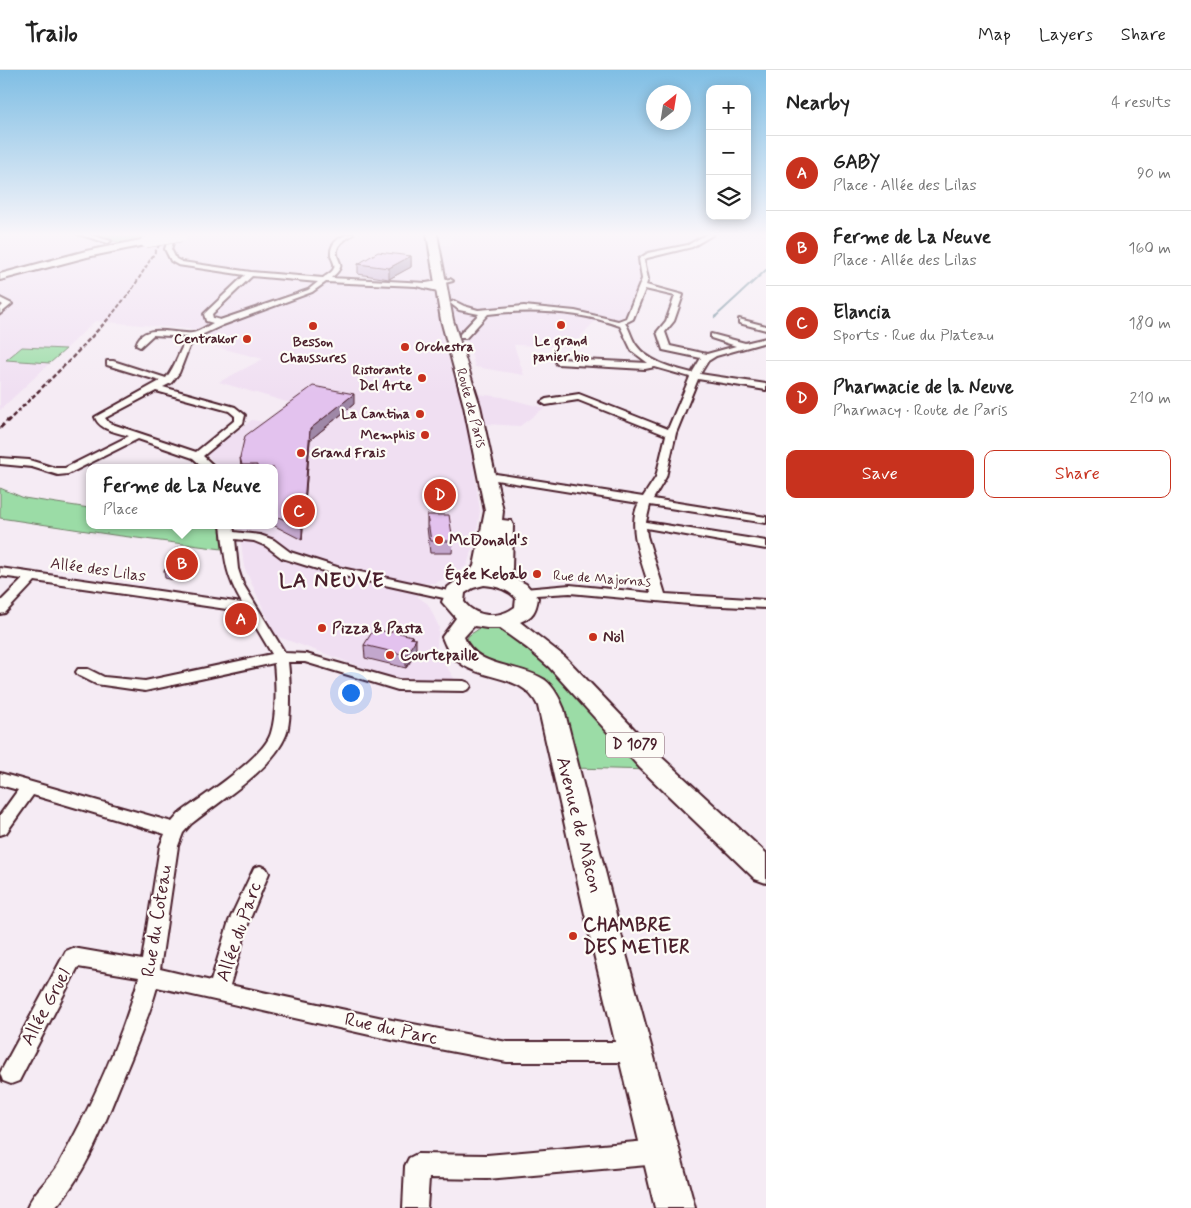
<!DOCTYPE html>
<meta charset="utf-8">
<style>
:root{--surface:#fff;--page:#f6f6f6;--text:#222;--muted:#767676;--line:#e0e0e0;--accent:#c8321e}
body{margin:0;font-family:Mynerve,sans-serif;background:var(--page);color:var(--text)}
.controls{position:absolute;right:15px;top:15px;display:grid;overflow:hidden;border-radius:10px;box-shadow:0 2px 12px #0003}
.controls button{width:45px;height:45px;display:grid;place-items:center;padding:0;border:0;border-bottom:1px solid var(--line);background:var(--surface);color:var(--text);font:25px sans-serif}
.compass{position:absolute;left:646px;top:15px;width:45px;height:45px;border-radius:50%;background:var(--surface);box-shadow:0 2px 12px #0003;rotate:30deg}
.you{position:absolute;left:350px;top:622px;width:18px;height:18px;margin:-12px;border:4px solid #fff;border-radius:50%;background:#1a73e8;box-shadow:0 0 0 8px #1a73e833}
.badge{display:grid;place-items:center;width:32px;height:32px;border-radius:50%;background:var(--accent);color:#fff;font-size:16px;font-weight:700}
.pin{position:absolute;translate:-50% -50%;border:2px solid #fff;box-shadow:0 1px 5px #0006}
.popup{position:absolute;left:86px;top:394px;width:192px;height:65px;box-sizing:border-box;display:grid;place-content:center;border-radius:10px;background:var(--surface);filter:drop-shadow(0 1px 4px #0005);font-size:16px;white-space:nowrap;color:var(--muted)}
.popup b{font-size:19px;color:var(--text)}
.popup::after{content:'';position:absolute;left:50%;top:100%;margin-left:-10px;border:10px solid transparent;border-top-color:var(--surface)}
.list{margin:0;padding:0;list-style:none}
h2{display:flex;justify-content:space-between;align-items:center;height:65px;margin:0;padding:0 20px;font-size:21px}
h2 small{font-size:16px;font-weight:400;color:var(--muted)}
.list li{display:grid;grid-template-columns:32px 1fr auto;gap:15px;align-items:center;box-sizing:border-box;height:75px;padding:0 20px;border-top:1px solid var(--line)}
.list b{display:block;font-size:19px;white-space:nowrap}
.list p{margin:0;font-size:16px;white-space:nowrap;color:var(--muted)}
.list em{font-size:16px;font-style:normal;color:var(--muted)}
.actions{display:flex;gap:10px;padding:15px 20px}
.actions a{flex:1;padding:11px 0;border:1px solid var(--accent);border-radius:10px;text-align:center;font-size:18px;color:var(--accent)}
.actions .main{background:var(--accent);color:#fff}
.icon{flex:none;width:28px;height:28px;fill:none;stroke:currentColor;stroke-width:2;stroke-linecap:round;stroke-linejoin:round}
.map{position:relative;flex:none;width:766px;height:1138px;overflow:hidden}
header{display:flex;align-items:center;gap:30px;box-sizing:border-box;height:70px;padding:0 25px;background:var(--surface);border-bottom:1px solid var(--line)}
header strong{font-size:24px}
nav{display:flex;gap:28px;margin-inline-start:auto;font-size:18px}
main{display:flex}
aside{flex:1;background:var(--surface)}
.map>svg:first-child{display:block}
</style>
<header>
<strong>Trailo</strong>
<nav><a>Map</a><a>Layers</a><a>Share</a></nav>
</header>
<main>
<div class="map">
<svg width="766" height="1138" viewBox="0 0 766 1138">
<rect width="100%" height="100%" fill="#f5ebf4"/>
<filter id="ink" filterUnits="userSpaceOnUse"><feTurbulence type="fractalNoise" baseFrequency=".02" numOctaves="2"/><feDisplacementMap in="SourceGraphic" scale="10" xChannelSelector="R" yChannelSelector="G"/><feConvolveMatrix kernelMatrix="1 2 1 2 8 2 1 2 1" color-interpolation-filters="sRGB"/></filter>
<g filter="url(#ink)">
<path fill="#f0dff2" d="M0,164H89L122,173L157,167L158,164H424L426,174L453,175L451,164H706L684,176L646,183L636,187L643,208L621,258L596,250L571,277L514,275L524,305L475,297L467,270L441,267L460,322L502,327L544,338L520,356L468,353L480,441L476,467L467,495L452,506L435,513H421L418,527L428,534L439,557L436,581L456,611L392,608L276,566L244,497L239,455H274V398H221L206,384L252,350L264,352L290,333L219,312L263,289L193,271L206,262L200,260L95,251L66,279L22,277L7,290L50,293L0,340Z"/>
<path fill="#9bdca6" stroke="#727e68" d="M100,164H158L157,167L121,173L95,166Z
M22,277L66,279L50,293L6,290Z
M0,418L24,428L89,438L90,455L220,457L222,479L114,465L0,448Z
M482,557L507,560L535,577L654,700L572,698L555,625L475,585L466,576L468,566Z"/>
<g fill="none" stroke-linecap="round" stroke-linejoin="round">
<path stroke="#6b8897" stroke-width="2" d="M715,247L766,200"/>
<path stroke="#6b8897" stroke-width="2.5" d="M715,247L716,246"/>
<defs>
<path id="street" d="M78,164H87L111,171L108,173Z
M170,164H176L171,179L176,189L182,192L251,202L323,208C325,206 331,203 333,200C337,194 331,190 331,184C330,172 343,164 353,164C348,168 341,171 338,177C332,192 351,192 331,208L426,213L450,209L453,211L436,215L444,219V221L442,222L416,216L326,212L312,222L223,255L197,267L189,277L179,303L171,313L163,317L235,337L245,345L243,353L203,386L216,398H204L193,388L138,369L68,404L58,405L32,397L0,394V388L29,390L55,398H65L129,366C117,362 99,360 95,347L160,311L107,295V291H113L166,308C176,296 179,280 188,267L153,265L140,277L136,275C142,251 175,265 192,263C199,262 207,256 213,253L206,251L204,244L245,205L178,195L171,191L165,179ZM252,206L318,212L308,220L220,250L213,248L212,244ZM156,321L229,341L235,346V350L196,382L109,353L105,348Z
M707,164H714L692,177L647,188L644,190L648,209L646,215L683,225L674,251L665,262L670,276L707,284L736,276L711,268V264L745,273L766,268V272L716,286L708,291L700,304L766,314V320L698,309L676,363L666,407L653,429L766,447V453L650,435L646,452L766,471V479L646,458L647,466L665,524L766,530V538L700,535L570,523L519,526L518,523L524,519L570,515L651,523C645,499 625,456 639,433L496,410L491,407L496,404L643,427L656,407L666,365L578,330L546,335L541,332L546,329L579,324L668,359L690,307L655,297L645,299L557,294L556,292L560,289L648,293L632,281L620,256C578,241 531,239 488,244L466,268H460V264L479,244L459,240L450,233L454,231L464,236L478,240L524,236L575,241L618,251L626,248L642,209L639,189L648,183L688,175ZM645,219L675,226L666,251L657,262L663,280L701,288L692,303C673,298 648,292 636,275C631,268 630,260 625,253L633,249Z
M0,228L12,234L0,244V238L3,235L0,233Z
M739,249L766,256V260L739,253Z
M221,455H233L234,462L260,465L274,470L290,482L337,497L453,522L459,526L453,530L330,503L282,488L266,476L254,471L235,469L238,499L243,514L285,583L306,584L398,610L464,611L469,613L471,616L469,619L464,621L398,620L305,592H288C290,608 292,650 286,665C272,700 221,730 191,754L183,763L178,776L160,899L211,911L229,851L254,798L260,796L266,798L269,803L249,851L230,915L392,950L507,972H635L643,975L646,982L643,989L635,992H507L392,970L157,917C148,950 134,981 121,1013C103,1057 87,1102 55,1138H27C34,1120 51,1109 60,1092C91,1036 122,969 139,907L78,897L19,1011L11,1014L3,1011L0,1003L66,881L73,878L142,890L160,776L165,764L33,725L6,763L0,765V745L18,720L0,715V703L172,752L179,744C201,727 264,688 271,663C277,644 276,612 274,593L145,621L96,614L78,605L76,602L78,599H88L104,607L145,611L272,584L247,542L35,511L5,543L0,544V532L23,509L0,506V498L242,533C225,504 225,488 221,455Z
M659,1070L667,1074L671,1082L667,1090L659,1094L487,1109L429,1108L427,1138H403L405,1096L409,1088L417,1084L487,1085Z"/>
<path id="primary" d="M427,164H437L453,250L480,336L503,441L502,450L511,451L513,455L512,499L514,508L526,514L538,528C536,541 533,547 520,552L565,587L658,684L766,783V813L755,809L640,698L549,597L527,578L499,558H487L474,556L464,567C476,599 520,593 545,610C554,617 560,629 564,639L626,884L695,1138H655L594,884L538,636C519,594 460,620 442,567L456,548L442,532L448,517L459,509L466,507L474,496L485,441L464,336L441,250ZM484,515C497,516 507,519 516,528L515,537C499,549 476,548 464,532L465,523L473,518Z
M146,169L151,172L150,174L87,187L0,210V204L86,181Z"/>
</defs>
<use href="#street" stroke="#4a1f2b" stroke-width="4"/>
<use href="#primary" stroke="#4a1f2b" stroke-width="4"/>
<use href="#street" fill="#fdfcf7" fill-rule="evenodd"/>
<use href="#primary" fill="#fdfcf7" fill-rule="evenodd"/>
<path stroke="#4a1f2b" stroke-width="2" stroke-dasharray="4 2" stroke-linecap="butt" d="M110,247L133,218L166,164"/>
<path stroke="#4a1f2b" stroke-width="2.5" stroke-dasharray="4.5 2.5" stroke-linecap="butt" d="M7,352L69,291L111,246"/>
<path stroke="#4a1f2b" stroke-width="3" stroke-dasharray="5.5 3" stroke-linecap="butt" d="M0,358L8,350"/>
<defs>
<path id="primary-bridge" d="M146,172L181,166"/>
</defs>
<use href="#primary-bridge" stroke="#4a1f2b" stroke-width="12" stroke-linecap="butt"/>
<use href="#primary-bridge" stroke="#fdfcf7" stroke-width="11"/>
</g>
<path fill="#c3a7cd" stroke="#4a1f2b" d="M411,186V197L389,209L358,204V194Z
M354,334L310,370L302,470L273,455H274V398H241L240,387Z
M427,445L453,471L452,483H430L427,457Z
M197,488L178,511L165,508L164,500L166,497V491Z
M391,563L412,566L416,583L406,598L365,588L364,575Z"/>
<path fill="#9f88a7" stroke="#4a1f2b" d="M411,186V197L389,209V198Z
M354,324V334L310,370L302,470V458L310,359Z
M196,480L197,488L178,511L176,502Z
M412,566L411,576L416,569V583L406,598V585L410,568Z"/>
<path fill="#e3c2ee" stroke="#4a1f2b" d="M378,182L411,186L389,198L358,194Z
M313,316L354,324L310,359L302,458L274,445V398H257V395H242L240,387L245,366Z
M427,445H449L453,471H431Z
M178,477L196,480L176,502L164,500L171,492L166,491Z
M374,559L391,563L392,561L412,566L410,568L416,569L406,585L364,575Z"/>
</g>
<linearGradient id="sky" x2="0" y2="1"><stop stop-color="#7fbee4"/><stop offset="0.51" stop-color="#faf6fa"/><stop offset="1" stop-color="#faf6fa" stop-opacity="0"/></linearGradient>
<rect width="766" height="323" fill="url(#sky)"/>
<g fill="#c8321e" stroke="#fdfcf7" stroke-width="2">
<circle cx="561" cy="255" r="5"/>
<circle cx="313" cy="256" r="5"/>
<circle cx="247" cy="269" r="5"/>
<circle cx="405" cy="277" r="5"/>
<circle cx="422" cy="308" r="5"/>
<circle cx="420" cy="344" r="5"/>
<circle cx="425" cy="365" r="5"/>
<circle cx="301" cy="383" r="5"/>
<circle cx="439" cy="470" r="5"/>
<circle cx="537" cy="504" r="5"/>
<circle cx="322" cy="558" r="5"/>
<circle cx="593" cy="567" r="5"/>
<circle cx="390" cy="585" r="5"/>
<circle cx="573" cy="866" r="5"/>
</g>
<g text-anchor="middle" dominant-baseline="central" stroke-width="4.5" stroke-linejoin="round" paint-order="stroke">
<g font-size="14" font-weight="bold" fill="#4a1f2b" stroke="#fdfcf7" text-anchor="end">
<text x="237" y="269">Centrakor</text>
<text x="561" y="271" text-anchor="middle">Le grand<tspan x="561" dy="16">panier bio</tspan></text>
<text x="313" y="272" text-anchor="middle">Besson<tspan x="313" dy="16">Chaussures</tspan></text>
<text x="415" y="277" text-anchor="start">Orchestra</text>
<text x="412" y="300">Ristorante<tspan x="412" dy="16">Del Arte</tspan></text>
<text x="410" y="344">La Cantina</text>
<text x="415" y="365">Memphis</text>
<text x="311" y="383" text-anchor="start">Grand Frais</text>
</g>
<g font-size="14" fill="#4a1f2b" stroke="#fdfcf7">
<text transform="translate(471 338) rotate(75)">Route de Paris</text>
<text transform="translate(602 509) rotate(4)">Rue de Majornas</text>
</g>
<rect fill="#fdfcf7" stroke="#806168" stroke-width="1" x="606" y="662.5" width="58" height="25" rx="4"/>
<g font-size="15" font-weight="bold" fill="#4a1f2b">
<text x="635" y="675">D 1079</text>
</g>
<g font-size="16" font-weight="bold" fill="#4a1f2b" stroke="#fdfcf7" text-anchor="start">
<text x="449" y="470">McDonald's</text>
<text x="527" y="504" text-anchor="end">Égée Kebab</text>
<text x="332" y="558">Pizza &amp; Pasta</text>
<text x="603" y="567">Nöl</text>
<text x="400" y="585">Courtepaille</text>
</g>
<g font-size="16" fill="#4a1f2b" stroke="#fdfcf7">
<text transform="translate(98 500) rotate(8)">Allée des Lilas</text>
</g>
<g font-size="19" fill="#4a1f2b" stroke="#fdfcf7">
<text transform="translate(579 755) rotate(76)">Avenue de Mâcon</text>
<text transform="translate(157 851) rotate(-81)">Rue du Coteau</text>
<text transform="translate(239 862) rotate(-71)">Allée du Parc</text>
<text transform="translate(46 937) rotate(-62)">Allée Gruel</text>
<text transform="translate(391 959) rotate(12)">Rue du Parc</text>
</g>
<g font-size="19" font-weight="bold" fill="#4a1f2b" stroke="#fdfcf7" text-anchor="start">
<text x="583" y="855">CHAMBRE<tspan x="583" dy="22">DES METIER</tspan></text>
</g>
<g font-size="21" font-weight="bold" letter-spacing="1" fill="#4a1f2b" stroke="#fdfcf7">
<text x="332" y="511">LA NEUVE</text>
</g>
</g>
</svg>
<div class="controls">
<button>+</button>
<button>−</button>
<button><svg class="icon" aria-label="layers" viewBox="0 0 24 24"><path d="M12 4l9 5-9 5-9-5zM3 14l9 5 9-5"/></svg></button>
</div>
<svg class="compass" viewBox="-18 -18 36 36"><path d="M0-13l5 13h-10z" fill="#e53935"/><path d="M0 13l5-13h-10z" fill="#767676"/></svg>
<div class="you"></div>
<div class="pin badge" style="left:241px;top:549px">A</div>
<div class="pin badge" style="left:182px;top:494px">B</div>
<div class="popup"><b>Ferme de La Neuve</b>Place</div>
<div class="pin badge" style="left:299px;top:441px">C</div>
<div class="pin badge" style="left:440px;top:425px">D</div>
</div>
<aside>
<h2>Nearby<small>4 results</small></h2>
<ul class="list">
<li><span class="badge">A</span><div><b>GABY</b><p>Place · Allée des Lilas</p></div><em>90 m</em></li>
<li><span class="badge">B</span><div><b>Ferme de La Neuve</b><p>Place · Allée des Lilas</p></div><em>160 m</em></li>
<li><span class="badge">C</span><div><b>Elancia</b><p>Sports · Rue du Plateau</p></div><em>180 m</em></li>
<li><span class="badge">D</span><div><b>Pharmacie de la Neuve</b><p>Pharmacy · Route de Paris</p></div><em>210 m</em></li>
</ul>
<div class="actions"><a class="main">Save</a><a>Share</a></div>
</aside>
</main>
